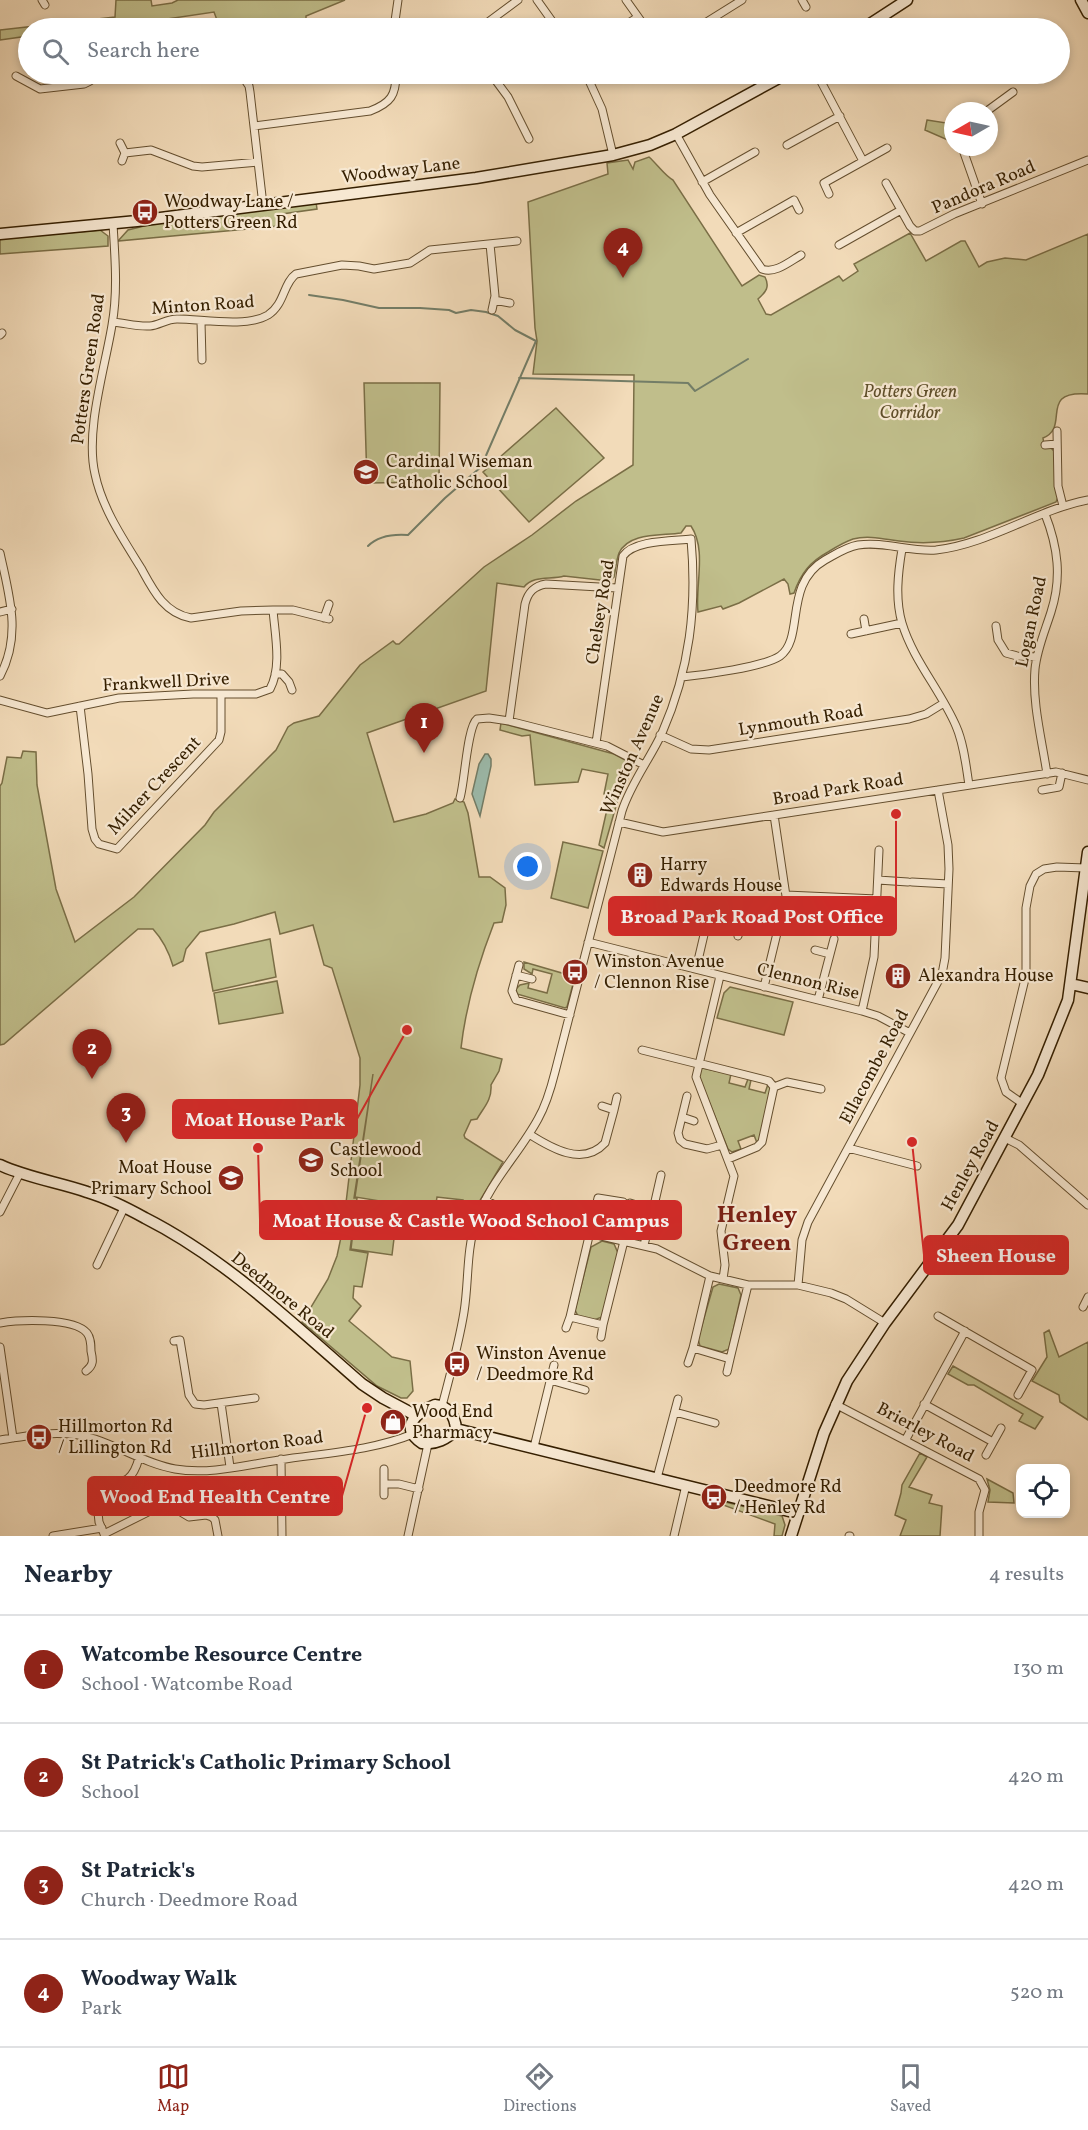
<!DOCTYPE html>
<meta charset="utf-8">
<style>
:root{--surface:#fff;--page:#f2f2f3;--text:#1f2937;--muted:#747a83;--line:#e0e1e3;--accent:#8f2418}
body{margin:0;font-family:Vollkorn,serif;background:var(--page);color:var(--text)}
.controls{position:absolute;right:18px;bottom:18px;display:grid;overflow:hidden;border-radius:12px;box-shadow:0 3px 9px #0003}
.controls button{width:54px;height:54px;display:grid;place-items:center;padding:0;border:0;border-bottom:2px solid var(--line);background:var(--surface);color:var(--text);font:30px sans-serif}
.compass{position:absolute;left:944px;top:102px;width:54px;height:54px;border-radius:50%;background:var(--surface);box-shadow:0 3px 9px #0003;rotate:261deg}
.you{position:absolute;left:528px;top:867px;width:21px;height:21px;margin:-15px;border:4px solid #fff;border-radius:50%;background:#1a73e8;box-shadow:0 0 0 9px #1a73e833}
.badge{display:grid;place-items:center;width:39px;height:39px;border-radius:50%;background:var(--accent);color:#fff;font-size:20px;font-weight:700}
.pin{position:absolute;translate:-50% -50px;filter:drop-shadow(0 2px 3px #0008)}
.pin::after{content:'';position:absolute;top:32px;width:21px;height:18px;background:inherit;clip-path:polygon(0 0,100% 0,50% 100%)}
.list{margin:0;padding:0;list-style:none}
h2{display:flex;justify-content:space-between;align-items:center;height:78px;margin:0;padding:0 24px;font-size:26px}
h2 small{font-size:20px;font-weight:400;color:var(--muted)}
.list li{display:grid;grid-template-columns:39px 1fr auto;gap:18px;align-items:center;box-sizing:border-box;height:108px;padding:0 24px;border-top:2px solid var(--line)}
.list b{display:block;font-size:22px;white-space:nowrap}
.list p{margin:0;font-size:20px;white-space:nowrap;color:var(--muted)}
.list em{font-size:20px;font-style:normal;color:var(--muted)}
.icon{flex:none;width:33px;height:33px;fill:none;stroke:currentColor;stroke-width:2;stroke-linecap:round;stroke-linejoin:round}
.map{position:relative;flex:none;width:1088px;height:1536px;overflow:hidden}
.search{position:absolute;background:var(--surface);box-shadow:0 3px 9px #0003;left:18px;right:18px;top:18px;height:66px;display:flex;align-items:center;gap:15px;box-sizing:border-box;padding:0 21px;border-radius:33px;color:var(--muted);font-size:22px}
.sheet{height:510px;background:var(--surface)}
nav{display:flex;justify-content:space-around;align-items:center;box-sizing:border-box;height:84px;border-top:2px solid var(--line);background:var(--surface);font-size:16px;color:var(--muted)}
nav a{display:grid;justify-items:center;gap:3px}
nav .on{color:var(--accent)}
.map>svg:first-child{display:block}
</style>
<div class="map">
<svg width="1088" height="1536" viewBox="0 0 1088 1536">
<rect width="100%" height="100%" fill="#f2dbb9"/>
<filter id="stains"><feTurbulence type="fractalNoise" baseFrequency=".00333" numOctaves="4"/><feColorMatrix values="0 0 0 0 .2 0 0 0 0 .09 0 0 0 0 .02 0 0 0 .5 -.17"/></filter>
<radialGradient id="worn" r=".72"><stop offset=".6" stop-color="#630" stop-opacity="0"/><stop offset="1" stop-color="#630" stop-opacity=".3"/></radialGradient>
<path fill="#c0be8b" stroke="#7a6e46" stroke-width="1.5" d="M116,0H151L152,6L172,3L178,0H345L306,16V20L267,28H220L214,12L106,28H28V36L0,40V30L115,17Z
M927,120L953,124L950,141L925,130Z
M649,157C657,164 665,176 673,180L742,286L759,275L765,277C770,287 766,292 758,299L766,314L771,315L839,276L843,281L858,271L854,264L910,233L926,261L961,241H965L979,267L987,262L1005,258L1026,260L1088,234V394C1037,390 1071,427 1043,438L1044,445L1051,448L1054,451L1058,497L1056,502L964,538C942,543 921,544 899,541C884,539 868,535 853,539C844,542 836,547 828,552C810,562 801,573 794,593L790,594L788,584L784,579L739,603L723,609L721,606L698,612C695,585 707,550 691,526H686L681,533C661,536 629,532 619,553C616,561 616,569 614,577L609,581L564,576C551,580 533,575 524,587L497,583L486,691L367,733L394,822L426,814L453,803L455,799L464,802L468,813L479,877H490L505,888L506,905L502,922L494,923C478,964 466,1004 461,1048L502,1059L499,1071L491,1085C492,1100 484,1107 477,1119L471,1120L464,1135L465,1138L503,1162L479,1202L472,1219L461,1217L463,1200L437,1197L435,1210L355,1197L373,1074L354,1198H357L350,1250L368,1253L362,1287L354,1286L353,1298L361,1306L349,1321L392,1357L410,1361L413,1391L407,1398H401L377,1386L302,1322L328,1279L337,1256L343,1228L360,1085V1058L332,968L324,965L313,925L280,934L275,912L234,924L200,932L186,949L183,961L173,966C169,952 163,940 153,929H138L4,1044L0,1045V786L2,783L7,757L21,758L23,751L36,752L37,785L56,889L75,942L134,897L205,825L214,812L276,750L288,727L294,723L319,716L360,665L393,641L396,644H399L484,567L532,535L576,501L633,465L634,375L533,374L537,341L535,328L528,202L608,174L607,163L628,160L633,169L635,162Z
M316,202L317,209L282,214L279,226L118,241L128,230L160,222Z
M100,230L108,236V246L0,254V239Z
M364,383H440L439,482L367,483Z
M556,408L604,458L529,522L483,472Z
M501,723L614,754L629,762L631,772L618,799L604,848L599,845L610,796L604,794L608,774L582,769L578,782L535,785L530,735L522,736L500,730Z
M563,842L603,851L588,908L551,898Z
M270,939L276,977L213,991L206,953Z
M524,962L572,976L574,980L567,1007L565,1008L517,994L516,989L520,985L529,983L528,988L547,993L552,974L533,969L532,974L524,969Z
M277,981L283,1013L219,1024L214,993Z
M730,987L793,1002L784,1035L717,1018L724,993Z
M702,1068L731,1074L729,1083L745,1087L748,1079L751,1080L749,1089L765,1093L768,1084L772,1089L760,1141L757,1143L754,1135L738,1141L741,1149L732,1152L728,1149L699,1077V1072Z
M356,1207L397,1214L392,1255L351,1249Z
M602,1241L614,1244L618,1253L602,1317L594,1320L578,1316L575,1310L591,1247Z
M719,1284L738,1288L741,1295L729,1349L722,1352L700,1346L698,1339L713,1287Z
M1049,1330L1059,1357L1088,1342V1420L1060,1402L1059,1395L1032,1381L1047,1357L1044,1333Z
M953,1366L1043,1417L1035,1429L1019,1421L1023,1414L974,1385H968L948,1374Z
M920,1453L927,1457L909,1487L932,1495L929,1503L942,1506L940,1536H900L906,1520L895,1515L901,1493L902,1485Z
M987,1479L1013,1493L1014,1503L988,1502L990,1490Z
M713,1499L782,1516L785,1525L782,1536H774L775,1524L715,1502Z"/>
<path fill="#9cbbac" stroke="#737d67" stroke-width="1.5" d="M485,754H488L491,759V766L480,816L472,794L479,764Z"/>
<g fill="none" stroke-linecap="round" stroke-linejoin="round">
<path stroke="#737d67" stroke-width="2" d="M309,295L343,300L379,308H420L449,310L456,313L471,310L486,312L498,316L515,330L536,341L481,467L445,498L408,535C394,534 378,536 368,546
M519,378L688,383L695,391L748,359"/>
<defs>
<path id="street" d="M42,0L45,5
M537,0L557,28
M626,0L646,28
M802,0L806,7
M394,28L398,0
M480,28L518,0
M621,28L638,17
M697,28L742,0
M241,74L249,86L250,92L263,205
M491,74L508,97L529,139
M586,74L602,109L613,155
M817,74L863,161
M16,76L40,89L84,84L90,81L99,74
M987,111L1013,92
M254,126L370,111C391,103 396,95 396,74
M676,134L710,195L762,269C775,274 789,262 801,255
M120,143L125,153L122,161
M787,145L840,116
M962,147L982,204
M125,153L151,150L193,166L202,167L258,162
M702,182L755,152
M886,183L910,226L915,231H920L954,214L1088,160
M829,194L824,183L887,148
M736,233L794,200L799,210
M490,244L495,296L492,310
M839,245L901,210
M494,300L510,303
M113,322C125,323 138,327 150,326C159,325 167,319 177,319C202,319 246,328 268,315C285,304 283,283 296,274L342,265L359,266L374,269L410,263L430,250L517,241
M201,322L202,360
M0,335L2,333
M1057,431L1058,486L1063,506
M1045,445L1057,444
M1045,514C1058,547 1062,578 1051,612C1045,631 1037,649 1035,669C1032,703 1042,740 1047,774
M902,549C898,573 895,599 902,623C913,660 941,691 956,726C964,744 966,766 969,785
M0,553C9,595 22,635 0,676
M273,610H293L329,619
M0,612L12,609
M324,618L329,604
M864,619L866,631
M996,626L998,640L1006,653L1017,656L1037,657
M851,634L902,623
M275,674H282L289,682L292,690
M682,677C703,675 764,667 780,656C805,638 783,584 825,560C836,554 846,547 858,545C884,541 910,552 936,550C989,544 1036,510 1088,500
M0,700L47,713L119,698L193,694H256L270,689C282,667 275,635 273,610L241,611L191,618C164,613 153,590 141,568C123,539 102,508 95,474C85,431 105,368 112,325C118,292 115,257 113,224
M80,706L88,774L92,829L95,839L99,844L117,849L219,740L221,732V694
M509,721L525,604C528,592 534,586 546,584L617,588
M660,735L691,749L709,750L909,719L926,714L944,703
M1042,790L1059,787L1062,773
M460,798C465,781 467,727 477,719L489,718L509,721L607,746L644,765
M619,822L663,832L1056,772L1088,780
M878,880L908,882
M912,882L948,884
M786,895L877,899
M726,908L780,921
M738,936L744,912
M588,942L862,1011L878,1016L910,1033
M815,950L830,954
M519,965L512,991L516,1000L570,1015
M696,969L707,922
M516,975L532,979
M720,976L696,1077L734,1176L721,1231L725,1265L723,1279
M764,987L786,896L774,815
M818,1000L834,939
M862,1011L874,957L879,850
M642,1050L698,1064
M698,1063L769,1081L774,1087L762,1142L757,1147L728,1159
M774,1087L787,1082L821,1089
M687,1096L678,1133L680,1140L685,1144L707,1149L722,1145
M1023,1104L1006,1092L1001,1078L1026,975V908L1030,886L1036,874L1044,869L1057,867L1086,868
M614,1110L617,1097
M682,1117L694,1121
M529,1134C551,1148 583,1167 605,1143L614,1110L602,1106
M1005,1138L1019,1145L1088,1205
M848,1148L917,1166
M485,1200L516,1216L657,1249L710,1276L748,1285H798L831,1293L846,1299L885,1323
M623,1202L598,1198L570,1317L603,1325L624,1241
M630,1203L653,1210L644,1245
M653,1210L661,1175
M0,1212L20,1173
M97,1265L124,1208
M710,1276L693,1348L730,1359L748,1285
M798,1285L802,1240L808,1222L942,974L945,958L949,869L948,845L938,790
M1083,1307L1088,1297
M938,1316L1032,1370L1018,1395
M0,1323C18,1320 74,1317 87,1333C91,1338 91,1345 91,1351C93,1360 94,1365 86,1371
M566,1328L570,1317
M601,1337L603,1325
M174,1341L180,1340L189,1395L195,1404L204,1405L255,1398
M0,1347L13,1438
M688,1363L693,1348
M727,1372L730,1359
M550,1380L585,1390
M221,1403L230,1467
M835,1404L979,1479L985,1490L979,1512V1536
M924,1404L993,1442
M442,1406C450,1375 459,1343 464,1312C469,1281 466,1251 476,1221C489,1183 519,1154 538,1119C546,1105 551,1088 555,1072L622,811C631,783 650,759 662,733C690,669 697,607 691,539C672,541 634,540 623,556L596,743
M675,1412L715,1423
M906,1439L965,1331
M0,1440C32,1435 63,1429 95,1439C122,1448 147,1464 175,1469C209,1475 246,1465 279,1460C324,1453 371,1451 413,1434
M534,1447L554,1365
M986,1455L1001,1428
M281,1459L282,1536
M384,1469V1495
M657,1478L678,1399
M385,1484H399L419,1489
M104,1534L156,1508L179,1511L189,1517L206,1515L212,1517L215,1520L218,1536
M53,1536L102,1528
M105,1536L99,1522L96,1494C109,1471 128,1498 139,1458
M408,1536L428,1444
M674,1536L686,1485
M849,1536H850"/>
<path id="secondary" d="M1081,0L1088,13
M864,28L907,0
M0,234L137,221L476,178L613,155L650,145L676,134L786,74
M1071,984L1088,988
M0,1165C28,1178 58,1182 87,1192C107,1198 127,1208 145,1218C226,1259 294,1325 362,1384L383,1398L415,1415
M435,1405C448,1406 455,1416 456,1429C448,1439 435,1445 422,1443C398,1427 417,1412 435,1405Z
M456,1429L797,1513
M791,1536L824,1433L847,1381L885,1323L958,1225L1038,1075L1068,1000L1088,852"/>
</defs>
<use href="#street" stroke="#644e2e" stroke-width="9"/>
<use href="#secondary" stroke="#351f00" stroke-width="13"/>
<use href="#street" stroke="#f7e8d2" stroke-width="7"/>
<use href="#secondary" stroke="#f7e8d2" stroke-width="10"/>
</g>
<defs>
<symbol id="bus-disc" viewBox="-11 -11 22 22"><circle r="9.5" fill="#8f2418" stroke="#f7e8d2"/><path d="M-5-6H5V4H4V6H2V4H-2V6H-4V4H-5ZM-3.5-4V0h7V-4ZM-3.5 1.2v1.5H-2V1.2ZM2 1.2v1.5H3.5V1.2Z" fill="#fff"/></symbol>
<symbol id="school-disc" viewBox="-11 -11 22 22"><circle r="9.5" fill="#8f2418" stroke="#f7e8d2"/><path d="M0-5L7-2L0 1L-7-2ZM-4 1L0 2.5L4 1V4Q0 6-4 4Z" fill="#fff"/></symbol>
<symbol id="building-disc" viewBox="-11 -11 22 22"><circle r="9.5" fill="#8f2418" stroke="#f7e8d2"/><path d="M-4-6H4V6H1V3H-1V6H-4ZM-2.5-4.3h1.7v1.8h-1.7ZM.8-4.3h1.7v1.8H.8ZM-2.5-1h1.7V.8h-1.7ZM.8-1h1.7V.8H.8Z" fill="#fff"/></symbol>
<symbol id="shop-disc" viewBox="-11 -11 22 22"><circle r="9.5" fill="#8f2418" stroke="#f7e8d2"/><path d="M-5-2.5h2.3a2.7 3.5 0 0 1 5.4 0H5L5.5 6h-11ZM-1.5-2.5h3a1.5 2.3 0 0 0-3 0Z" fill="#fff"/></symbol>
</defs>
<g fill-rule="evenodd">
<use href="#bus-disc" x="130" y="197" width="30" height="30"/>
<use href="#school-disc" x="351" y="457" width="30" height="30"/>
<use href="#building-disc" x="625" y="860" width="30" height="30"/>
<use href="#bus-disc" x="560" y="957" width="30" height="30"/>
<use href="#building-disc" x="883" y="961" width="30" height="30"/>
<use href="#school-disc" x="296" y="1145" width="30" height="30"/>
<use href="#school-disc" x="216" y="1163" width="30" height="30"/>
<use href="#bus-disc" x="442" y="1349" width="30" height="30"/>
<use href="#shop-disc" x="378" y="1407" width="30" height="30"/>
<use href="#bus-disc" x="24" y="1422" width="30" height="30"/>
<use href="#bus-disc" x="699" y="1482" width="30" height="30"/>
</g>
<g text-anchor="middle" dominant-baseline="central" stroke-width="4.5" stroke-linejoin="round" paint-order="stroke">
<g font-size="18" fill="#351f00" stroke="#f7e8d2">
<text transform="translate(401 171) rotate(-7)">Woodway Lane</text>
<text transform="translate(984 188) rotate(-23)">Pandora Road</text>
<text transform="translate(203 306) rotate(-4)">Minton Road</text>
<text transform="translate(89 369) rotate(-82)">Potters Green Road</text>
<text transform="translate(601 612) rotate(-81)">Chelsey Road</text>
<text transform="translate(1032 622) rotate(-78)">Logan Road</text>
<text transform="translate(166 683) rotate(-3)">Frankwell Drive</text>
<text transform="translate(801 721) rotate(-9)">Lynmouth Road</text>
<text transform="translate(633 755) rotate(-66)">Winston Avenue</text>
<text transform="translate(155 786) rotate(-47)">Milner Crescent</text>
<text transform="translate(838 790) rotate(-9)">Broad Park Road</text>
<text transform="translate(808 982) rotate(14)">Clennon Rise</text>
<text transform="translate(875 1067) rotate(-62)">Ellacombe Road</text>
<text transform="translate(971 1166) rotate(-61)">Henley Road</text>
<text transform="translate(282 1296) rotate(39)">Deedmore Road</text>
<text transform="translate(925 1433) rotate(28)">Brierley Road</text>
<text transform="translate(257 1446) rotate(-7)">Hillmorton Road</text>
</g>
<g font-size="18" fill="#351f00" stroke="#f7e8d2" text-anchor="start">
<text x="164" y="202">Woodway Lane /<tspan x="164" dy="21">Potters Green Rd</tspan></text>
<text x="386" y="462">Cardinal Wiseman<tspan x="386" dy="21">Catholic School</tspan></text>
<text x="660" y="865">Harry<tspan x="660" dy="21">Edwards House</tspan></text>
<text x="594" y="962">Winston Avenue<tspan x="594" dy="21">/ Clennon Rise</tspan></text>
<text x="918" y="976">Alexandra House</text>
<text x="330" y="1150">Castlewood<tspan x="330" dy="21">School</tspan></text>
<text x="212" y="1168" text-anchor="end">Moat House<tspan x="212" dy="21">Primary School</tspan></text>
<text x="476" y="1354">Winston Avenue<tspan x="476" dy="21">/ Deedmore Rd</tspan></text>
<text x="412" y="1412">Wood End<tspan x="412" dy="21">Pharmacy</tspan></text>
<text x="58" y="1427">Hillmorton Rd<tspan x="58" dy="21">/ Lillington Rd</tspan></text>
<text x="734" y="1487">Deedmore Rd<tspan x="734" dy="21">/ Henley Rd</tspan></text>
</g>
<g font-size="18" font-style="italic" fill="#5f4f2a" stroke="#f7e8d2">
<text x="910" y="392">Potters Green<tspan x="910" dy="21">Corridor</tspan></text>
</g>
<g font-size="24" font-weight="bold" fill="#7a1f14" stroke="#f7e8d2">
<text x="757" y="1216">Henley<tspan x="757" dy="28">Green</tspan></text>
</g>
</g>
<path fill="none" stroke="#d62828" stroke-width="2" d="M896 814L896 916M407 1030L357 1119M258 1148L260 1220M912 1142L924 1255M367 1408L342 1496"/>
<g fill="#d62828" stroke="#f7e8d2" stroke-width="2">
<circle cx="896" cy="814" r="6"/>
<circle cx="407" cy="1030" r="6"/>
<circle cx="258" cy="1148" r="6"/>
<circle cx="912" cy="1142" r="6"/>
<circle cx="367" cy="1408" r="6"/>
</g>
<g fill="#d62828" stroke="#d62828" stroke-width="2">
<rect x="609" y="897" width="287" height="38" rx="6"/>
<rect x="173" y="1100" width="184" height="38" rx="6"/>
<rect x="260" y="1201" width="421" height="38" rx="6"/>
<rect x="924" y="1236" width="144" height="38" rx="6"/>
<rect x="88" y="1477" width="254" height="38" rx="6"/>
</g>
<g font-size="20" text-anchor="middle" font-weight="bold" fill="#fff">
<text x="752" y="923">Broad Park Road Post Office</text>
<text x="265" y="1126">Moat House Park</text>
<text x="471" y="1227">Moat House &amp; Castle Wood School Campus</text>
<text x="996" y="1262">Sheen House</text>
<text x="215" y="1503">Wood End Health Centre</text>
</g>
<rect width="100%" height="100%" filter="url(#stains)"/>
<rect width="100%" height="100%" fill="url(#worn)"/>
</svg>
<div class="controls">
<button><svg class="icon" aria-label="locate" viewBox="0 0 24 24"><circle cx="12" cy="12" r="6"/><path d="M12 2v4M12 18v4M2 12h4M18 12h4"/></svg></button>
</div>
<svg class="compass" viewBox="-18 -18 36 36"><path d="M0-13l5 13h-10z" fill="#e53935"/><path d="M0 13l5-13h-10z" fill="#747a83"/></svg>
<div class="you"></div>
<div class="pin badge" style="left:424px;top:753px">1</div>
<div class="pin badge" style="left:92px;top:1079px">2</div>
<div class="pin badge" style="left:126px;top:1143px">3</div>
<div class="pin badge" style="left:623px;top:278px">4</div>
<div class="search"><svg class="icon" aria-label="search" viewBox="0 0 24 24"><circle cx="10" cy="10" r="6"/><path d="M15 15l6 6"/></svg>Search here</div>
</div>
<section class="sheet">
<h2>Nearby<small>4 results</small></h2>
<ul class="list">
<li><span class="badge">1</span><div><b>Watcombe Resource Centre</b><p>School · Watcombe Road</p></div><em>130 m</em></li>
<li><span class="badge">2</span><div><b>St Patrick's Catholic Primary School</b><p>School</p></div><em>420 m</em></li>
<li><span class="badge">3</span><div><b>St Patrick's</b><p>Church · Deedmore Road</p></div><em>420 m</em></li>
<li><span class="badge">4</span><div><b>Woodway Walk</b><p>Park</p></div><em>520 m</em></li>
</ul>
</section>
<nav>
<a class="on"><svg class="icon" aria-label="map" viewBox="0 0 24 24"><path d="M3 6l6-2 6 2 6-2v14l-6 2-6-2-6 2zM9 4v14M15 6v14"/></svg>Map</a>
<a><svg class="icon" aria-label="directions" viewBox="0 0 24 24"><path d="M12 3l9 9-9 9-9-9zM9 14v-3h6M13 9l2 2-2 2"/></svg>Directions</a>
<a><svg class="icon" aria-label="saved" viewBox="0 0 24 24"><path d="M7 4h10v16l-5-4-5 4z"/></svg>Saved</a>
</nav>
